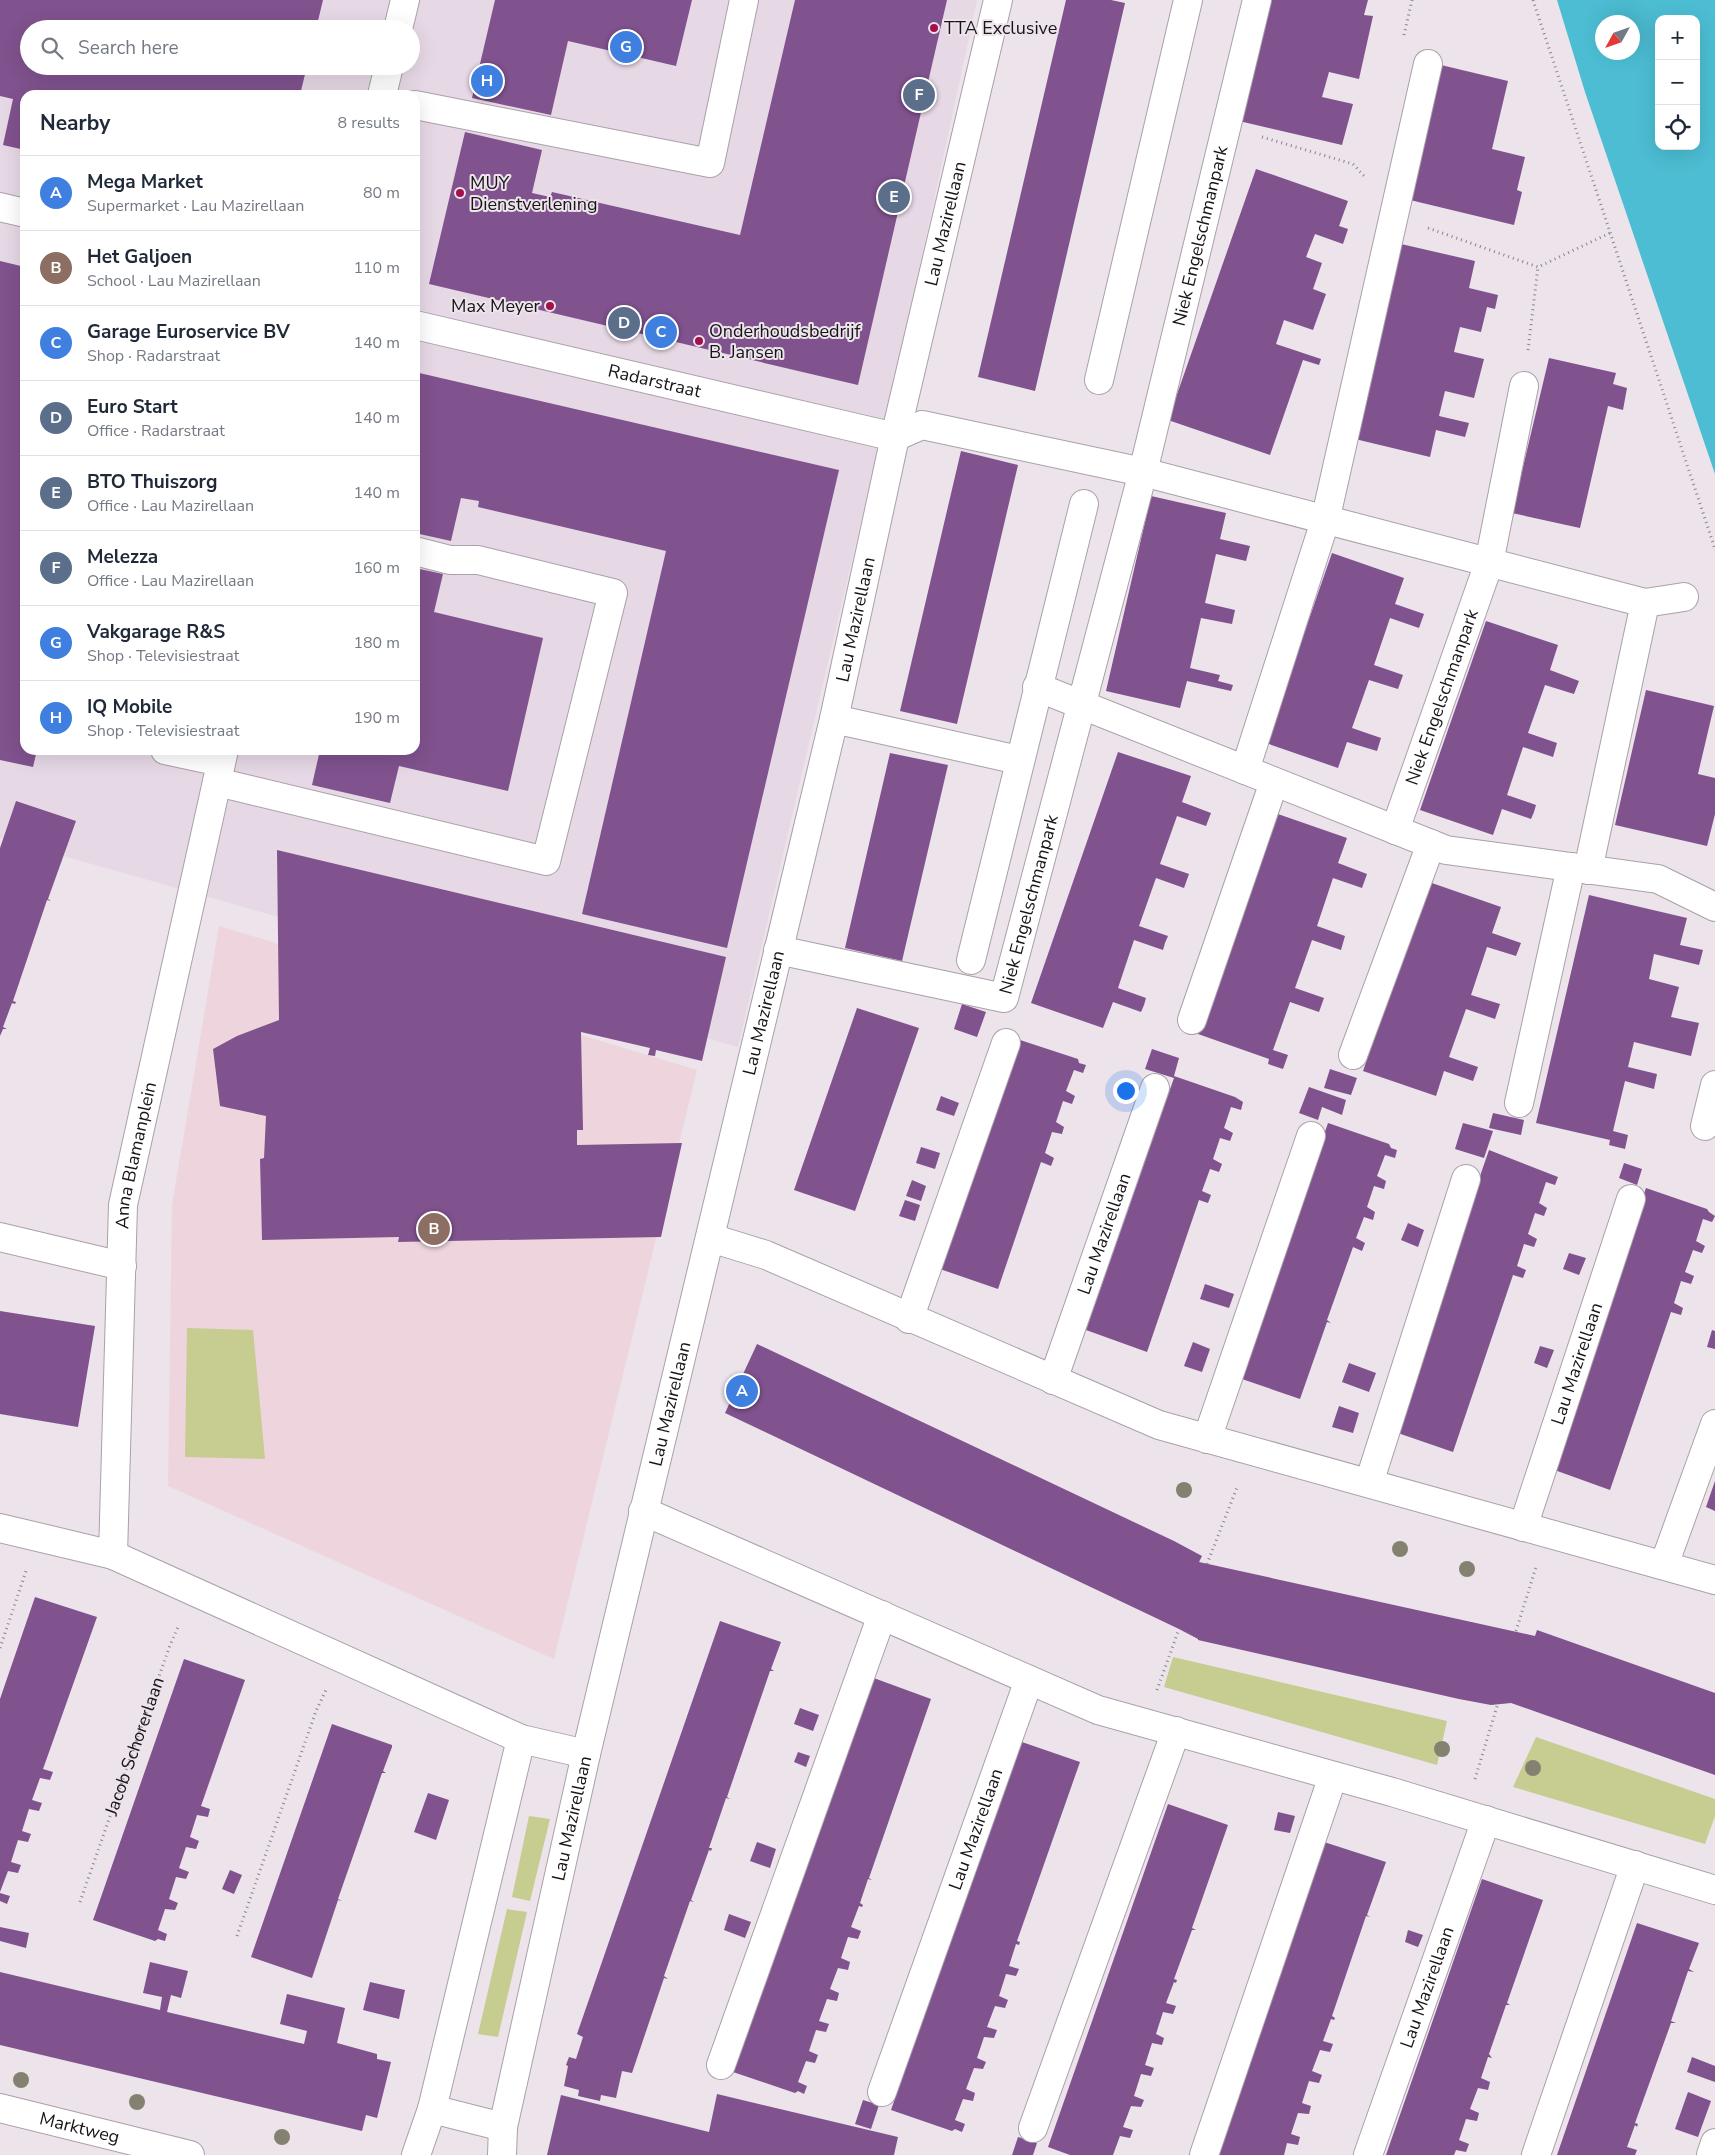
<!DOCTYPE html>
<meta charset="utf-8">
<style>
:root{--surface:#fff;--page:#f2f2f3;--text:#1f2937;--muted:#747a83;--line:#e0e1e3;--accent:#2563eb}
body{margin:0;font-family:"Nunito Sans",sans-serif;background:var(--page);color:var(--text)}
.controls{position:absolute;right:15px;top:15px;display:grid;overflow:hidden;border-radius:10px;box-shadow:0 5px 20px #0002}
.controls button{width:45px;height:45px;display:grid;place-items:center;padding:0;border:0;border-bottom:1px solid var(--line);background:var(--surface);color:var(--text);font:25px sans-serif}
.compass{position:absolute;left:1595px;top:15px;width:45px;height:45px;border-radius:50%;background:var(--surface);box-shadow:0 5px 20px #0002;rotate:230deg}
.you{position:absolute;left:1125px;top:1090px;width:18px;height:18px;margin:-12px;border:4px solid #fff;border-radius:50%;background:#1a73e8;box-shadow:0 0 0 8px #1a73e833}
.badge{display:grid;place-items:center;width:32px;height:32px;border-radius:50%;background:var(--accent);color:#fff;font-size:16px;font-weight:700}
.pin{position:absolute;translate:-50% -50%;border:2px solid #fff;box-shadow:0 1px 5px #0006}
.list{margin:0;padding:0;list-style:none}
h2{display:flex;justify-content:space-between;align-items:center;height:65px;margin:0;padding:0 20px;font-size:21px}
h2 small{font-size:16px;font-weight:400;color:var(--muted)}
.list li{display:grid;grid-template-columns:32px 1fr auto;gap:15px;align-items:center;box-sizing:border-box;height:75px;padding:0 20px;border-top:1px solid var(--line)}
.list b{display:block;font-size:19px;white-space:nowrap}
.list p{margin:0;font-size:16px;white-space:nowrap;color:var(--muted)}
.list em{font-size:16px;font-style:normal;color:var(--muted)}
.icon{flex:none;width:28px;height:28px;fill:none;stroke:currentColor;stroke-width:2;stroke-linecap:round;stroke-linejoin:round}
.map{position:relative;flex:none;width:1715px;height:2155px;overflow:hidden}
.search{position:absolute;background:var(--surface);box-shadow:0 5px 20px #0002;left:20px;top:20px;width:400px;height:55px;display:flex;align-items:center;gap:12px;box-sizing:border-box;padding:0 18px;border-radius:28px;color:var(--muted);font-size:19px}
.panel{position:absolute;background:var(--surface);box-shadow:0 5px 20px #0002;left:20px;top:90px;width:400px;height:665px;border-radius:15px}
.map>svg:first-child{display:block}
</style>
<div class="map">
<svg width="1715" height="2155" viewBox="0 0 1715 2155">
<rect width="100%" height="100%" fill="#ece3eb"/>
<path fill="#e7d8e6" fill-rule="evenodd" d="M0,0H977L910,312L738,1047L0,838ZM29,29H411V66H29ZM25,95H415V750H25Z"/>
<path fill="#eed5dd" d="M219,926L697,1070L554,1659L168,1486L172,1205Z"/>
<path fill="#c7cc91" d="M187,1328L253,1330L265,1459L185,1457Z
M1173,1657L1447,1721L1437,1765L1164,1687Z
M1536,1737L1715,1799V1816L1705,1844L1513,1787Z
M529,1816L550,1819L530,1901L512,1897Z
M507,1909L527,1912L498,2037L478,2034Z"/>
<path fill="#4cbdd3" fill-rule="evenodd" d="M1557,0H1715V474L1585,92ZM1659,19H1696V146H1659ZM1602,22H1632V52H1602Z"/>
<path fill="#80528e" d="M0,0H323L316,29H29V66H307L300,95H25V150L3,145L13,99L0,96Z
M495,0H692L676,66L568,41L551,115L472,98Z
M795,0H947L858,385L429,284L465,132L542,150L532,193L550,197L552,192L740,235Z
M1066,0H1111L1125,3L1035,391L978,377Z
M1267,0H1368L1364,15L1373,16L1359,79L1329,72L1322,97L1353,104L1342,145L1239,121Z
M1441,65L1508,81L1492,149L1525,157L1517,190L1522,192L1514,225L1410,200Z
M1256,169L1348,201L1339,226L1348,229L1343,244L1315,234L1306,257L1322,263L1313,289L1326,294L1313,330L1284,320L1276,344L1321,359L1319,365L1303,360L1270,455L1168,420Z
M1401,244L1475,261L1469,288L1498,295L1495,309L1487,307L1481,332L1460,327L1454,352L1484,359L1474,398L1445,391L1439,416L1469,423L1465,437L1436,430L1430,457L1355,439Z
M0,261L25,267V750H37L33,767L0,760Z
M1549,358L1616,373L1613,384L1627,388L1623,410L1608,406L1580,528L1512,513Z
M415,372L839,470L727,948L582,914L666,551L478,507L479,501L461,498L451,541L415,533Z
M961,451L1018,465L957,724L900,711Z
M1151,496L1226,513L1220,539L1250,546L1246,561L1216,554L1205,603L1235,610L1232,624L1201,618L1190,668L1220,675L1218,681L1233,685L1231,691L1187,681L1180,708L1106,691Z
M1332,553L1404,578L1395,604L1424,614L1419,628L1390,618L1374,665L1403,675L1398,689L1369,680L1352,728L1381,738L1377,751L1347,742L1338,768L1266,743Z
M415,568L443,574L434,612L543,638L508,791L399,766L390,803L312,785L320,750H415Z
M1486,621L1558,645L1550,670L1579,681L1574,694L1545,685L1528,733L1557,743L1553,757L1523,747L1507,795L1536,805L1534,812L1531,819L1502,809L1493,835L1420,810Z
M1646,690L1714,706L1698,774L1715,778V814L1707,846L1615,825Z
M1118,752L1191,776L1182,802L1211,813L1206,826L1177,816L1160,864L1189,874L1184,888L1156,878L1139,926L1168,936L1165,943L1163,950L1134,940L1118,988L1146,998L1144,1005L1141,1012L1113,1002L1103,1028L1031,1003Z
M890,753L948,765L902,961L845,948Z
M16,801L76,821L48,899L51,901L47,900L13,1001L16,1002L15,1004L12,1003L3,1027L7,1029H3L0,1036V848Z
M1275,813L1347,838L1338,863L1367,874L1362,888L1333,878L1317,926L1345,936L1341,950L1312,940L1295,988L1324,998L1319,1012L1290,1002L1273,1050L1288,1055L1283,1069L1268,1064L1269,1059L1198,1034Z
M277,850L726,957L702,1061L656,1050L655,1056L648,1055L650,1048L581,1032L583,1130H577V1145L682,1143L661,1237L398,1242L399,1237L262,1240L260,1159L264,1158L266,1116L220,1106L213,1049L237,1036L279,1020Z
M1429,882L1501,907L1492,933L1521,943L1516,956L1487,947L1471,995L1500,1004L1495,1019L1466,1009L1449,1057L1478,1067L1473,1081L1444,1071L1436,1096L1363,1071Z
M1589,895L1687,918L1680,945L1703,950L1699,965L1654,954L1649,979L1679,987L1671,1017L1699,1023L1691,1056L1634,1042L1628,1067L1657,1074L1654,1089L1625,1081L1613,1131L1628,1135L1625,1149L1609,1145L1610,1140L1536,1123Z
M962,1004L986,1012L977,1037L954,1029Z
M857,1008L919,1028L855,1211L794,1190Z
M1017,1039L1078,1059L1079,1063L1086,1065L1083,1073L1074,1070L1066,1091L1075,1096L1072,1104L1063,1101L1056,1122L1064,1127L1062,1134L1052,1132L1045,1153L1054,1158L1051,1166L1041,1162L998,1289L937,1268Z
M1152,1049L1179,1058L1174,1076L1235,1097L1243,1102L1241,1110L1231,1107L1224,1128L1233,1133L1230,1141L1220,1138L1213,1159L1222,1164L1219,1172L1210,1169L1202,1191L1211,1195L1208,1203L1199,1200L1147,1352L1086,1330L1174,1078L1145,1069Z
M1330,1069L1357,1078L1351,1095L1324,1088Z
M1309,1087L1346,1100L1342,1115L1322,1107L1318,1120L1299,1113Z
M941,1096L959,1103L954,1116L936,1110Z
M1493,1113L1524,1120L1521,1135L1489,1128Z
M1328,1123L1389,1144L1391,1148L1397,1150L1395,1158L1385,1155L1377,1176L1386,1181L1384,1189L1374,1186L1367,1207L1375,1212L1373,1220L1364,1217L1356,1238L1365,1243L1362,1251L1353,1247L1327,1320L1331,1323L1327,1322L1300,1399L1239,1378Z
M1463,1123L1493,1131L1484,1158L1455,1149Z
M921,1147L940,1153L935,1169L916,1163Z
M1489,1150L1558,1177L1555,1185L1546,1182L1539,1203L1547,1208L1544,1216L1535,1213L1528,1234L1537,1239L1534,1247L1524,1244L1517,1266L1526,1270L1523,1278L1513,1275L1453,1452L1392,1431Z
M1624,1163L1642,1169L1637,1185L1619,1178Z
M912,1180L926,1186L921,1201L906,1196Z
M1646,1188L1707,1209L1709,1212L1715,1216L1712,1222L1703,1219L1696,1241L1705,1246L1702,1253L1693,1250L1685,1272L1694,1276L1691,1284L1681,1281L1674,1303L1683,1308L1681,1315L1671,1312L1610,1490L1549,1468Z
M905,1200L920,1205L915,1221L899,1216Z
M1408,1223L1424,1230L1418,1247L1401,1240Z
M1569,1253L1586,1258L1579,1275L1563,1269Z
M1205,1284L1234,1294L1229,1308L1200,1299Z
M0,1311L95,1326L78,1427L0,1414Z
M1712,1330L1715,1331V1349L1707,1347Z
M1193,1342L1210,1349L1202,1372L1184,1366Z
M757,1344L1174,1541L1202,1556L1199,1562L1535,1636L1537,1630L1715,1693V1775L1511,1703L1491,1705L1459,1699L1198,1640V1639L1179,1629L725,1413Z
M1540,1346L1554,1350L1547,1368L1534,1363Z
M1349,1363L1376,1373L1369,1392L1342,1382Z
M1339,1406L1359,1413L1353,1433L1332,1427Z
M1715,1481V1511L1706,1507Z
M35,1597L97,1617L43,1769L53,1772L50,1780L40,1778L32,1800L42,1803L39,1811L29,1809L22,1831L31,1834L28,1842L18,1840L11,1862L21,1865L18,1873L8,1871L0,1892V1699Z
M720,1621L781,1642L771,1669L774,1671H770L727,1797L730,1799L726,1798L709,1848H712L711,1851L709,1850L691,1900L694,1902L690,1901L664,1976L668,1979L664,1978L632,2073L622,2071L616,2098L601,2095L600,2101L578,2096L579,2090L564,2086L568,2066L566,2065L569,2057L576,2059L583,2037L577,2034Z
M184,1659L245,1680L201,1806L210,1809L208,1817L197,1815L190,1837L199,1841L196,1849L186,1847L179,1868L189,1872L186,1879L176,1877L169,1899L178,1903L175,1910L165,1909L158,1930L167,1934L165,1941L158,1939L155,1941L93,1920Z
M871,1677L931,1699L869,1878L872,1880L868,1879L860,1903L863,1905L862,1907L859,1906L851,1927L861,1931L858,1939L848,1937L841,1958L850,1962L848,1970L838,1968L830,1989L839,1993L837,2001L827,1999L819,2021L829,2024L826,2032L816,2030L809,2051L818,2055L815,2063L806,2061L798,2082L807,2086L804,2094L798,2091L795,2093L733,2072Z
M800,1708L819,1715L813,1731L794,1724Z
M332,1724L392,1745V1747L383,1771L386,1773H382L338,1899L342,1901L338,1900L312,1978L251,1957Z
M1019,1741L1080,1762L1017,1941L1020,1942L1019,1945L1016,1944L1009,1966L1019,1969L1016,1976L1006,1974L999,1996L1008,2000L1005,2008L995,2006L987,2027L997,2030L994,2038L984,2037L977,2058L986,2062L983,2069L974,2068L966,2089L975,2093L973,2101L963,2099L955,2120L965,2124L962,2132L955,2129L952,2131L891,2110Z
M798,1752L810,1756L806,1767L794,1762Z
M428,1793L449,1800L436,1840L414,1832Z
M1168,1804L1228,1825L1192,1928L1196,1930H1192L1174,1979L1177,1980L1176,1983L1174,1982L1166,2003L1176,2006L1173,2014L1163,2012L1156,2034L1164,2038L1162,2045L1152,2043L1145,2065L1154,2068L1151,2076L1141,2074L1134,2096L1144,2100L1141,2107L1131,2106L1123,2127L1133,2130L1130,2138L1120,2136L1113,2155H1070L1048,2147Z
M1278,1812L1295,1816L1290,1833L1274,1830Z
M757,1842L776,1849L770,1868L750,1861Z
M1324,1842L1386,1862L1367,1915L1370,1917L1366,1916L1332,2016L1335,2018L1334,2020L1331,2019L1323,2041L1333,2044L1330,2052L1320,2050L1312,2071L1322,2075L1319,2083L1309,2081L1302,2103L1311,2106L1309,2114L1298,2113L1291,2134L1300,2137L1298,2145L1287,2143L1284,2155H1216Z
M230,1870L242,1875L234,1894L222,1889Z
M1482,1879L1543,1900L1507,2003L1510,2005H1506L1489,2054L1492,2058L1488,2057L1481,2078L1490,2082L1488,2090L1478,2088L1470,2109L1479,2113L1477,2121L1466,2119L1459,2140L1469,2144L1466,2152L1456,2150L1454,2155H1386Z
M0,1893L10,1896L7,1904L0,1901Z
M729,1914L751,1922L745,1938L724,1930Z
M1637,1923L1699,1943L1689,1969L1694,1972L1688,1971L1671,2021L1676,2023H1671L1635,2123L1638,2124L1637,2127L1635,2125L1627,2147L1637,2150L1635,2155H1557Z
M0,1927L29,1933L26,1948L0,1941Z
M1408,1930L1423,1935L1418,1947L1405,1942Z
M150,1962L188,1971L181,1998L171,1995L167,2012L304,2044L307,2031L280,2024L287,1994L345,2008L337,2043L377,2054V2059L391,2062L377,2118L366,2115L362,2131L0,2045V1972L160,2010L162,1997L143,1993Z
M370,1982L405,1990L399,2019L363,2010Z
M1692,2057L1715,2066V2082L1687,2072Z
M1688,2092L1711,2101L1698,2137L1675,2129Z
M717,2094L898,2137L894,2155H547L561,2095L709,2132Z
M863,2100L879,2105L871,2129L855,2124Z
M1018,2137L1037,2143L1033,2155H1012Z"/>
<g fill="none" stroke-linecap="round" stroke-linejoin="round">
<defs>
<g id="minor">
<path d="M398,29L405,0"/>
<path d="M382,95L389,66"/>
<path d="M415,105L710,163L744,0"/>
<path d="M0,207L25,213"/>
<path id="s2" d="M415,325L895,437L922,425L1143,472L1645,603L1684,597"/>
<path d="M1099,380L1188,0"/>
<path d="M1037,687L1446,850L1658,879L1715,907"/>
<path d="M834,719L1019,760"/>
<path d="M165,750L221,762"/>
<path d="M1245,770L1325,521L1428,64"/>
<path d="M217,782L546,861L613,593L478,560H450L415,551"/>
<path id="s3" d="M1395,830L1489,563L1524,386"/>
<path d="M1588,870L1645,603"/>
<path id="s4" d="M778,950L1004,998L1143,472L1257,0"/>
<path d="M971,960L1084,504"/>
<path d="M1192,1020L1274,782"/>
<path d="M1353,1055L1431,844"/>
<path d="M1519,1103L1571,867"/>
<path d="M1705,1126L1715,1085"/>
<path d="M0,1237L122,1266"/>
<path d="M711,1238L766,1255L1159,1425L1715,1580"/>
<path d="M909,1319L1006,1043"/>
<path id="s5" d="M1053,1380L1155,1088"/>
<path d="M1207,1439L1311,1136"/>
<path d="M1369,1483L1466,1179"/>
<path d="M643,1511L1098,1710L1392,1792L1715,1890"/>
<path id="s6" d="M1523,1527L1631,1199"/>
<path d="M0,1528L113,1555L521,1739L586,1754"/>
<path id="s7" d="M113,1555L123,1205L224,750"/>
<path d="M1664,1565L1715,1424"/>
<path id="s8" d="M521,1739L432,2109L503,2127L586,1754L834,719L895,437L998,0"/>
<path d="M721,2065L882,1615"/>
<path id="s9" d="M882,2092L1029,1680"/>
<path id="s10" d="M0,2108L190,2155"/>
<path d="M1033,2128L1176,1731"/>
<path d="M416,2155L432,2109"/>
<path d="M502,2155L503,2127"/>
<path d="M1204,2155L1333,1776"/>
<path id="s11" d="M1368,2155L1486,1820"/>
<path d="M1536,2155L1635,1865"/>
<path d="M1711,2155L1715,2143"/>
</g>
</defs>
<use href="#minor" stroke="#a9a1a9" stroke-width="30"/>
<g stroke="#8b858b" stroke-width="3" stroke-dasharray="1 4" stroke-linecap="butt">
<path d="M1533,0L1715,549"/>
<path d="M1404,35L1412,0"/>
<path d="M1262,137L1353,164L1365,177"/>
<path d="M1428,228L1538,267L1610,233"/>
<path d="M1528,350L1538,267"/>
<path d="M1207,1564L1238,1485"/>
<path d="M1516,1631L1536,1567"/>
<path d="M0,1648L26,1571"/>
<path d="M1157,1690L1179,1629"/>
<path d="M1475,1779L1498,1703"/>
<path id="s1" d="M80,1902L170,1645L179,1625"/>
<path d="M237,1936L316,1711L326,1690"/>
</g>
<use href="#minor" stroke="#fff" stroke-width="28"/>
</g>
<g fill="#848170">
<circle cx="1184" cy="1490" r="8"/>
<circle cx="1400" cy="1549" r="8"/>
<circle cx="1467" cy="1569" r="8"/>
<circle cx="1442" cy="1749" r="8"/>
<circle cx="1533" cy="1768" r="8"/>
<circle cx="21" cy="2080" r="8"/>
<circle cx="137" cy="2102" r="8"/>
<circle cx="282" cy="2137" r="8"/>
</g>
<g fill="#a50f4a" stroke="#ece3eb" stroke-width="2">
<circle cx="934" cy="28" r="5"/>
<circle cx="460" cy="193" r="5"/>
<circle cx="550" cy="306" r="5"/>
<circle cx="699" cy="341" r="5"/>
</g>
<g text-anchor="middle" dominant-baseline="central" stroke-width="4" stroke-linejoin="round" paint-order="stroke">
<g font-size="18" fill="#171417" stroke="#ece3eb" text-anchor="start">
<text x="944" y="28">TTA Exclusive</text>
<text x="470" y="183">MUY<tspan x="470" dy="21">Dienstverlening</tspan></text>
<text x="540" y="306" text-anchor="end">Max Meyer</text>
<text x="709" y="331">Onderhoudsbedrijf<tspan x="709" dy="21">B. Jansen</tspan></text>
</g>
<g font-size="18" fill="#171417" stroke="#ece3eb">
<text stroke="none"><textPath href="#s8" startOffset="2408">Lau Mazirellaan</textPath></text>
<text stroke="none"><textPath href="#s4" startOffset="1018">Niek Engelschmanpark</textPath></text>
<text stroke="none"><textPath href="#s2" startOffset="246">Radarstraat</textPath></text>
<text stroke="none"><textPath href="#s8" startOffset="2002">Lau Mazirellaan</textPath></text>
<text stroke="none"><textPath href="#s3" startOffset="141">Niek Engelschmanpark</textPath></text>
<text stroke="none"><textPath href="#s4" startOffset="328">Niek Engelschmanpark</textPath></text>
<text stroke="none"><textPath href="#s8" startOffset="1598">Lau Mazirellaan</textPath></text>
<text stroke="none"><textPath href="#s7" startOffset="401">Anna Blamanplein</textPath></text>
<text stroke="none"><textPath href="#s5" startOffset="155">Lau Mazirellaan</textPath></text>
<text stroke="none"><textPath href="#s6" startOffset="172">Lau Mazirellaan</textPath></text>
<text stroke="none"><textPath href="#s8" startOffset="1196">Lau Mazirellaan</textPath></text>
<text stroke="none"><textPath href="#s1" startOffset="165">Jacob Schorerlaan</textPath></text>
<text stroke="none"><textPath href="#s8" startOffset="770">Lau Mazirellaan</textPath></text>
<text stroke="none"><textPath href="#s9" startOffset="279">Lau Mazirellaan</textPath></text>
<text stroke="none"><textPath href="#s11" startOffset="178">Lau Mazirellaan</textPath></text>
<text stroke="none"><textPath href="#s10" startOffset="82">Marktweg</textPath></text>
</g>
</g>
</svg>
<div class="controls">
<button>+</button>
<button>−</button>
<button><svg class="icon" aria-label="locate" viewBox="0 0 24 24"><circle cx="12" cy="12" r="6"/><path d="M12 2v4M12 18v4M2 12h4M18 12h4"/></svg></button>
</div>
<svg class="compass" viewBox="-18 -18 36 36"><path d="M0-13l5 13h-10z" fill="#e53935"/><path d="M0 13l5-13h-10z" fill="#747a83"/></svg>
<div class="you"></div>
<div class="pin badge" style="left:742px;top:1391px;background:#3f7fe0">A</div>
<div class="pin badge" style="left:434px;top:1229px;background:#8d6e63">B</div>
<div class="pin badge" style="left:661px;top:332px;background:#3f7fe0">C</div>
<div class="pin badge" style="left:624px;top:323px;background:#5c6f8a">D</div>
<div class="pin badge" style="left:894px;top:197px;background:#5c6f8a">E</div>
<div class="pin badge" style="left:919px;top:95px;background:#5c6f8a">F</div>
<div class="pin badge" style="left:626px;top:47px;background:#3f7fe0">G</div>
<div class="pin badge" style="left:487px;top:81px;background:#3f7fe0">H</div>
<div class="search"><svg class="icon" aria-label="search" viewBox="0 0 24 24"><circle cx="10" cy="10" r="6"/><path d="M15 15l6 6"/></svg>Search here</div>
<section class="panel">
<h2>Nearby<small>8 results</small></h2>
<ul class="list">
<li><span class="badge" style="background:#3f7fe0">A</span><div><b>Mega Market</b><p>Supermarket · Lau Mazirellaan</p></div><em>80 m</em></li>
<li><span class="badge" style="background:#8d6e63">B</span><div><b>Het Galjoen</b><p>School · Lau Mazirellaan</p></div><em>110 m</em></li>
<li><span class="badge" style="background:#3f7fe0">C</span><div><b>Garage Euroservice BV</b><p>Shop · Radarstraat</p></div><em>140 m</em></li>
<li><span class="badge" style="background:#5c6f8a">D</span><div><b>Euro Start</b><p>Office · Radarstraat</p></div><em>140 m</em></li>
<li><span class="badge" style="background:#5c6f8a">E</span><div><b>BTO Thuiszorg</b><p>Office · Lau Mazirellaan</p></div><em>140 m</em></li>
<li><span class="badge" style="background:#5c6f8a">F</span><div><b>Melezza</b><p>Office · Lau Mazirellaan</p></div><em>160 m</em></li>
<li><span class="badge" style="background:#3f7fe0">G</span><div><b>Vakgarage R&amp;S</b><p>Shop · Televisiestraat</p></div><em>180 m</em></li>
<li><span class="badge" style="background:#3f7fe0">H</span><div><b>IQ Mobile</b><p>Shop · Televisiestraat</p></div><em>190 m</em></li>
</ul>
</section>
</div>
